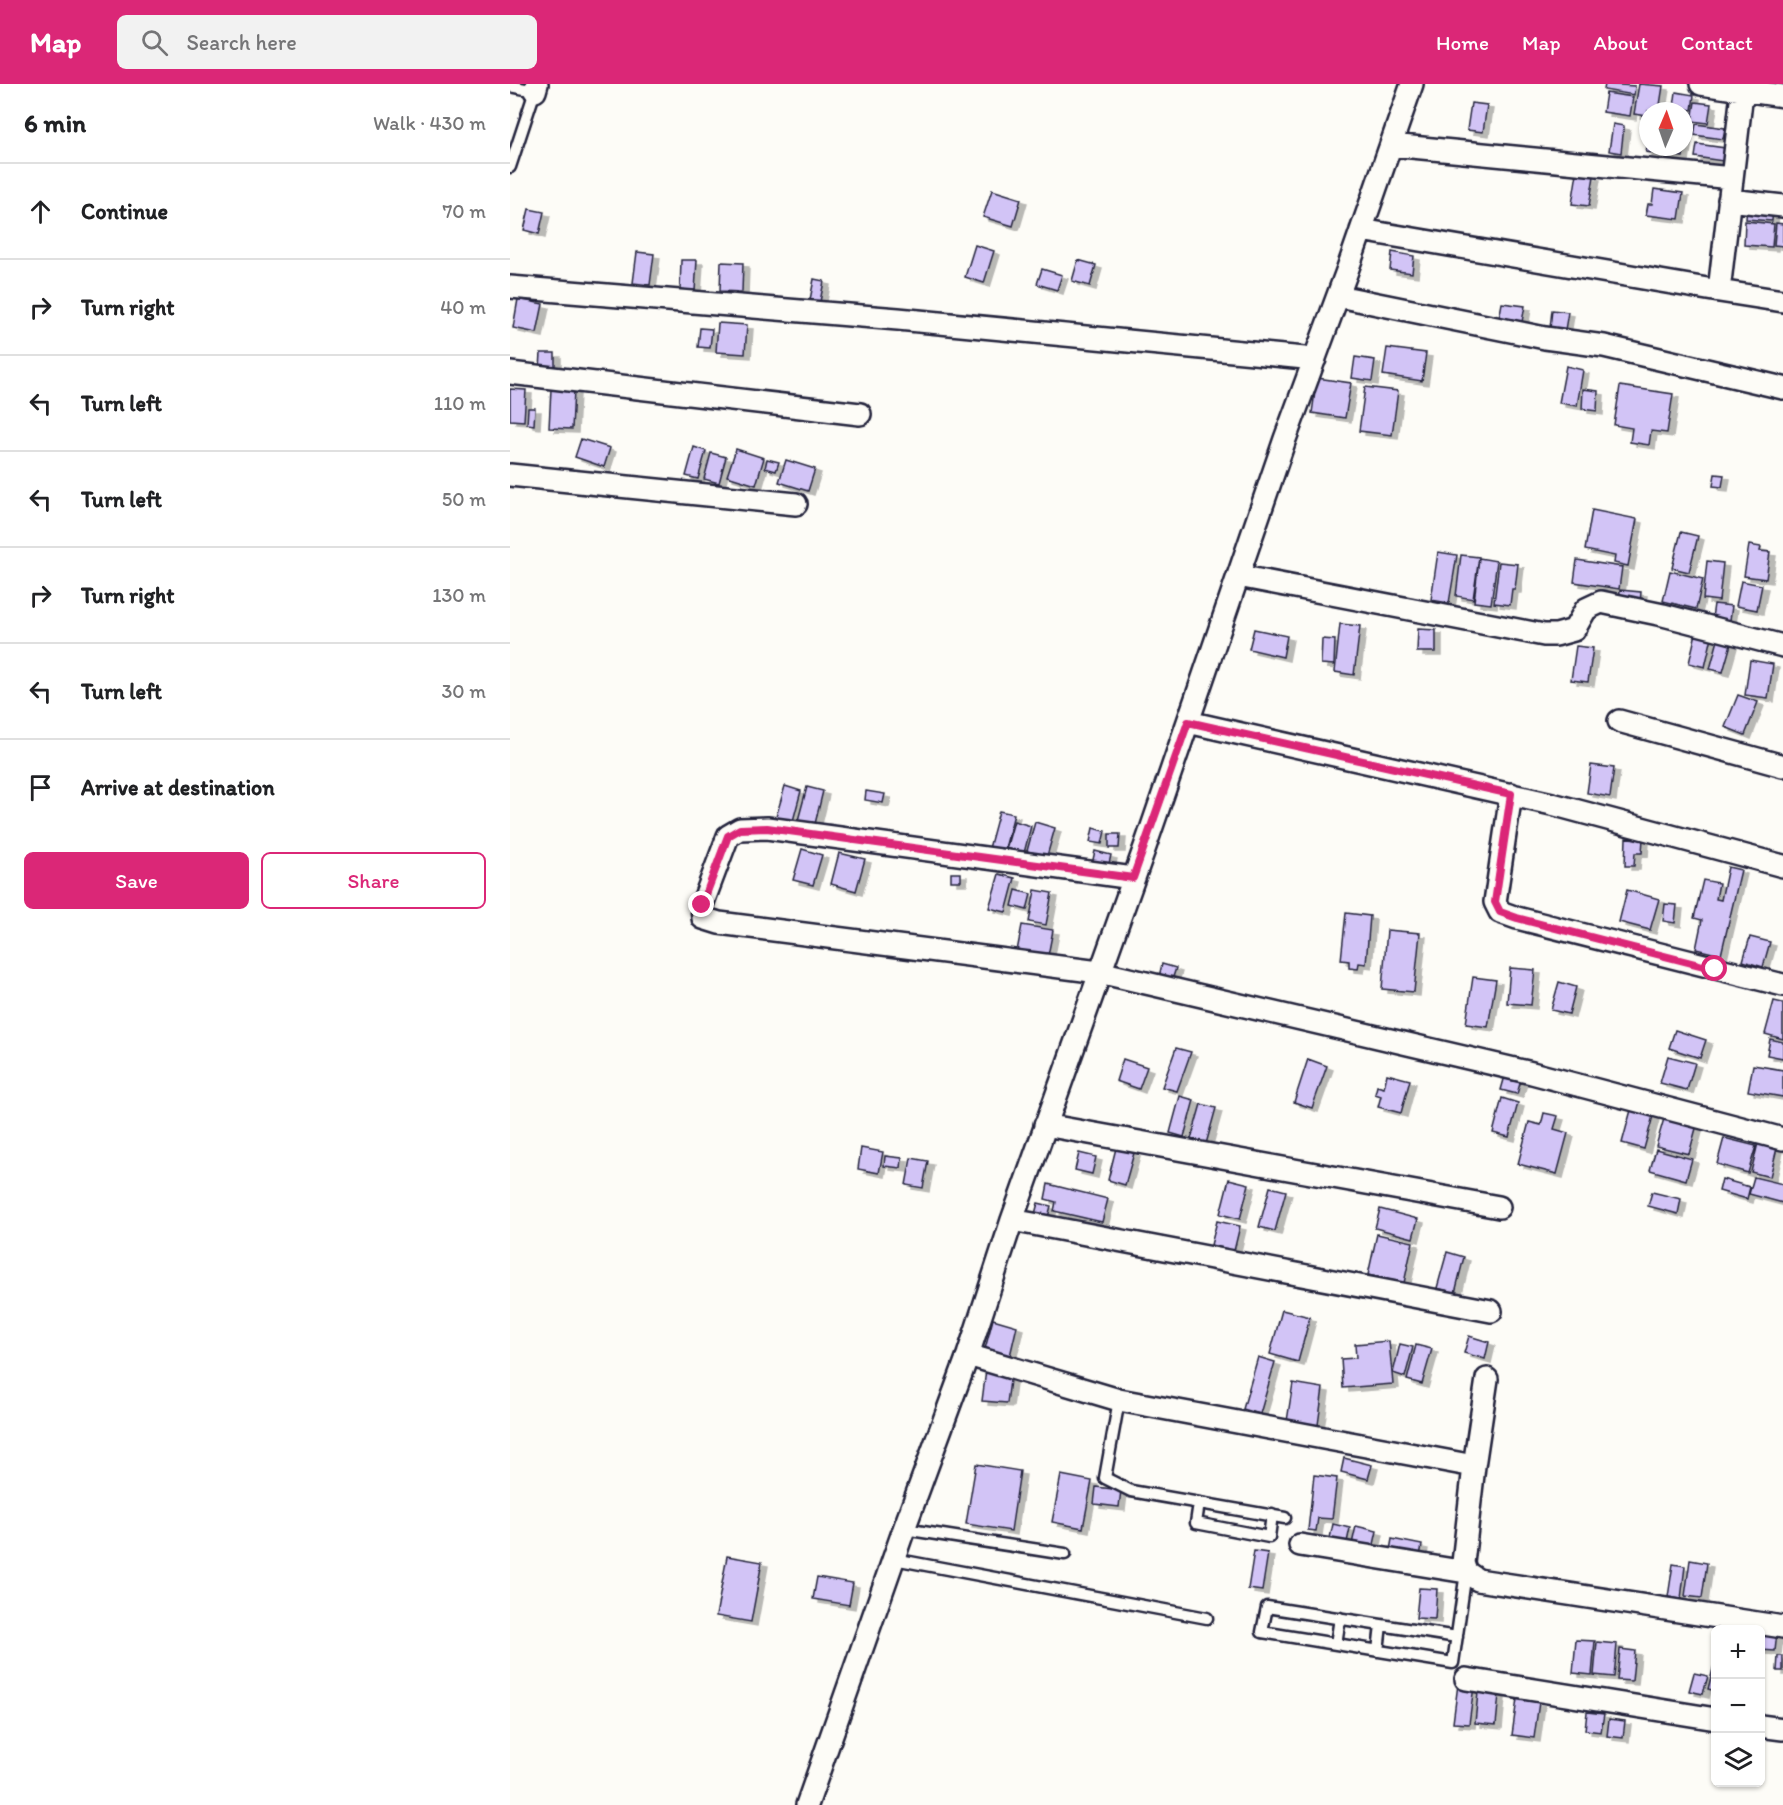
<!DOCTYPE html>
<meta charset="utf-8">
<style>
:root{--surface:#fff;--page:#f2f2f2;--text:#202124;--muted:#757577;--line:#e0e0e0;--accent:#db2777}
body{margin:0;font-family:Itim,sans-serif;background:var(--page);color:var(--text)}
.controls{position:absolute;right:18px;bottom:18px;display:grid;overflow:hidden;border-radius:9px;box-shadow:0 2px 4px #0004}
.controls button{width:54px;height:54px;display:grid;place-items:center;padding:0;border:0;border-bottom:2px solid var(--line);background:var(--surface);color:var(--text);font:30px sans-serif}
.compass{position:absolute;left:1129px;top:18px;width:54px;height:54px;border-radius:50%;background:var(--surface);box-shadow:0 2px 4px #0004;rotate:2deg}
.stop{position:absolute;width:18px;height:18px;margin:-14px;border:4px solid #db2777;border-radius:50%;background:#fff}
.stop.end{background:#db2777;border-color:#fff;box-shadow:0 2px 6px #0008}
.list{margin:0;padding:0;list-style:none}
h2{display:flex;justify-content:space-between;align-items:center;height:78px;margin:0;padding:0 24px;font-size:26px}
h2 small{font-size:20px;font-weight:400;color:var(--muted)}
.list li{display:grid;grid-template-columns:39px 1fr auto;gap:18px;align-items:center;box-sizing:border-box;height:96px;padding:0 24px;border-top:2px solid var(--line)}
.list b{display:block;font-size:22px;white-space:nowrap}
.list em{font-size:20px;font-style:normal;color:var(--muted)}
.actions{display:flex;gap:12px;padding:18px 24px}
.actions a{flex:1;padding:14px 0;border:2px solid var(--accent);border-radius:9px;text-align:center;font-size:21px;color:var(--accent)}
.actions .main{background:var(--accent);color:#fff}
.icon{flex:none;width:33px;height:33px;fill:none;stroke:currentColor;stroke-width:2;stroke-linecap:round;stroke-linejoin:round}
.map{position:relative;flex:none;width:1273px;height:1721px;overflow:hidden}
header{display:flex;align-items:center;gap:36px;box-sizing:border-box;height:84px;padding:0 30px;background:var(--accent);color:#fff}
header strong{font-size:28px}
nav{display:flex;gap:33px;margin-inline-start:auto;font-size:21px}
.search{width:420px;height:54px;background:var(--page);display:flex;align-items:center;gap:15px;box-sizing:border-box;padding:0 21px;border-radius:9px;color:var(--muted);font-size:22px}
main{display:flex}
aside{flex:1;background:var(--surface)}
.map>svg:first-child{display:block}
</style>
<header>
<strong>Map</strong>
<div class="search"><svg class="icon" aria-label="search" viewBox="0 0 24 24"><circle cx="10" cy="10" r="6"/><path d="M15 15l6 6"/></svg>Search here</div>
<nav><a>Home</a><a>Map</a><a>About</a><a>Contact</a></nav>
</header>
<main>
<aside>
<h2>6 min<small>Walk · 430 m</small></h2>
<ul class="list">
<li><svg class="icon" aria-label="ahead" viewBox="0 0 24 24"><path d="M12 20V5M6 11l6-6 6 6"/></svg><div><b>Continue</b></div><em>70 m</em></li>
<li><svg class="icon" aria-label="right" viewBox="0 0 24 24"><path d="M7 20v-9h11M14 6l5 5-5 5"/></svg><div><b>Turn right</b></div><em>40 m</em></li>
<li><svg class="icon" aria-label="left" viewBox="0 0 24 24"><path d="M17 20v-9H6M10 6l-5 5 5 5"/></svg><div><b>Turn left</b></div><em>110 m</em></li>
<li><svg class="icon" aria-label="left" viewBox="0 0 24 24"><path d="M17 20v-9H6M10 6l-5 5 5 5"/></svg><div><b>Turn left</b></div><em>50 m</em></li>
<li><svg class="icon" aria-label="right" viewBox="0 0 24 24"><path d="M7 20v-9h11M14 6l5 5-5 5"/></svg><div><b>Turn right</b></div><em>130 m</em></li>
<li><svg class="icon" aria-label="left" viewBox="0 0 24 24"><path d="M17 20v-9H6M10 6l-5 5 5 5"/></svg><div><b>Turn left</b></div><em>30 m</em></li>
<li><svg class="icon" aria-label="arrive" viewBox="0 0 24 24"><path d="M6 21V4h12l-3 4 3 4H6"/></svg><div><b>Arrive at destination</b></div></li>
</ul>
<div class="actions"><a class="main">Save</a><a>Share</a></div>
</aside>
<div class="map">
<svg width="1273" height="1721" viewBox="0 0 1273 1721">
<defs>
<filter id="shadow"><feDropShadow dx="6" dy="4" stdDeviation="0" flood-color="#0004"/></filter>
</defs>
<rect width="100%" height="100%" fill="#fdfcf7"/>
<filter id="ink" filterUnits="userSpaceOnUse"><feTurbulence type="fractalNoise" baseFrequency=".0167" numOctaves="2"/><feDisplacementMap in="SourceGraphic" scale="12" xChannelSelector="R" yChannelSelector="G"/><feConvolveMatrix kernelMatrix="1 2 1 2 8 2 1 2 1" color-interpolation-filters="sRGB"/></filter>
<g filter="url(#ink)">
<path fill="#d2c4f6" stroke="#22223b" stroke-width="1.5" filter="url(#shadow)" d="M1095,0L1125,2L1124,11L1094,6Z
M1129,0L1153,2L1149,27H1138V32L1124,30Z
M1166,8L1184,11L1182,26L1164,23Z
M1096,9L1123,13L1120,32L1093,28Z
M1185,18L1201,20L1198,39L1182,37Z
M961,19L977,21L973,48L957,46Z
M1103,40L1114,42L1111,69L1099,67Z
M1186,40L1215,44L1213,55L1184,51Z
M1174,52H1176L1173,73L1136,68L1138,57V63H1174Z
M1187,60L1215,64L1213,77L1185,73Z
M1067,89L1084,92L1079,122L1062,120Z
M1144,105L1173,109L1169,135L1136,131L1138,120H1142Z
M482,106L511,115L503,142L473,133Z
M1237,121L1263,123L1262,137L1236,135Z
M19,125L34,128L29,150L14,146Z
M1235,137L1264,140L1262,163L1234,161Z
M1266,139L1273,140V162L1264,161Z
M465,161L484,167L474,199L455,193Z
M127,168L144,170L140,201L123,199Z
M882,168L904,172L902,189L880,186Z
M171,176H187L185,207H170Z
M568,176L586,181L580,202L562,197Z
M211,178L233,179L232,208L210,207Z
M532,185L552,191L547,206L527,200Z
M304,195L314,197L310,218L300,216Z
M8,215L33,220L27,249L3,244Z
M992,219L1015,222L1012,238L989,235Z
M1042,226L1058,228L1055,246L1040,244Z
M208,239L237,241L235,270L206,268Z
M190,244L202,245L200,264L188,263Z
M877,264L916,269L912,297L873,291Z
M31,269H45V285H30Z
M845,273L865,276L862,297L842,294Z
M1056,282L1073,286L1067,322L1049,319Z
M807,294L841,299L835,334L802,329Z
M1110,302L1163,310L1157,349L1141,347L1139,361L1120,358L1122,344L1104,341Z
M855,303L888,307L882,351L849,347Z
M0,305L16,306L14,337L0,336Z
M41,305L64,306L62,345L39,344Z
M1073,305L1088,307L1087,327L1072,325Z
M18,324H25L24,341L17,340Z
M71,355L100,364L94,383L65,373Z
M184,363L196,367L188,395L176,392Z
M226,365L254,374L246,401L217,392Z
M201,369L216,373L209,399L194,395Z
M257,375L269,378L266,387L255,384Z
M276,376L305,385L298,407L269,398Z
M1205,390L1214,391L1212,403L1203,402Z
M1082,426L1127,435L1118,482L1104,479L1105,472L1075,466Z
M1171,448L1188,452L1179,488L1162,484Z
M1239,461L1251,463L1250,467L1260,468L1256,495L1234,492Z
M928,468L947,471L939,519L921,516Z
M951,471L969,473L963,515L946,512Z
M969,474L987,477L981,520L964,518Z
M1067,476L1112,483L1109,505L1064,498Z
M1197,477L1213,479L1209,517L1193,515Z
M989,478L1008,480L1005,505H1002L1000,521L984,519Z
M1160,487L1193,495L1186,525L1153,517Z
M1231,497L1252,501L1247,526L1226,522Z
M1110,506L1131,508L1130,519L1109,516Z
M1204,520L1222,522L1220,536L1202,534Z
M830,540L850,542L844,591L825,588Z
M744,545L777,552L773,573L739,565Z
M908,545L926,546V568H907Z
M1186,549L1202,553L1195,583L1179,579Z
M812,555L825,556L824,581L811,580Z
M1208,556L1221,560L1213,588L1200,585Z
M1066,562L1083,564L1078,598L1061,596Z
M1240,576L1263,580L1258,614L1235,611Z
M1228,611L1248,618L1235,651L1215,643Z
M1081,681L1104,684L1100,713L1077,709Z
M275,702L291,707L283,737L266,733Z
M297,703L313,707L304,744L287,740Z
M356,707L375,710L373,719L355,716Z
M489,727L504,730L493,772L478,768Z
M504,737L521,742L514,769L496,765Z
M525,738L545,744L537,772L517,767Z
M583,744L595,747L592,760L580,758Z
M599,750H610L609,764H599Z
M1116,754L1133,755L1132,769H1125L1124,782H1115Z
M292,765L312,771L303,801L283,796Z
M585,767L601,771L598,784L582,780Z
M329,769L355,775L346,807L321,800Z
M1218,783L1231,786L1211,871L1186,865L1192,836L1184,834L1193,796L1209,799L1206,815L1211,816Z
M441,789H451V797H441Z
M489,790L505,794L496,828L479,824Z
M506,806L521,810L517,826L502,822Z
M525,806L542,809L536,841L519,838Z
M1117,806L1149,815L1140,846L1109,838Z
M1155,820L1167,821L1165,839L1153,837Z
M836,829L860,832L856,880L849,879L848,885L839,884V877L831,876Z
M512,841L543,846L538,872L507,867Z
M877,846L910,849L904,908L872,905Z
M1240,853L1260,858L1253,883L1233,877Z
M652,880L666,884L662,896L649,893Z
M1000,884L1025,886L1021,921L997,919Z
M963,893L986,896L978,943L956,940Z
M1049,898L1066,903L1059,930L1041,926Z
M1264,917L1273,919V955L1255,950Z
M1165,946L1196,956L1190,974L1159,964Z
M1260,955L1273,958V974L1257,971Z
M666,964L681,968L667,1007L652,1003Z
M1158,972L1185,979L1177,1006L1150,999Z
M613,975L637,983L629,1005L606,997Z
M798,975L817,982L802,1024L784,1018Z
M1243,981L1273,986V1013L1238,1007Z
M877,990L900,996L891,1029L868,1023L871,1012L865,1010L867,1002L874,1004Z
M995,992L1011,996L1007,1010L991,1006Z
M670,1012L684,1016L674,1053L660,1049Z
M992,1014L1008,1019L999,1053L983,1049Z
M691,1020L706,1024L696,1060L681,1055Z
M1121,1026L1143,1032L1134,1065L1112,1059Z
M1034,1029L1048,1032L1044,1045L1058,1049L1047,1090L1008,1080L1019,1038L1031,1041Z
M1155,1031L1188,1037L1179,1070L1146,1062Z
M1214,1054L1246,1062L1238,1089L1207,1080Z
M1248,1059L1267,1064L1260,1093L1241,1088Z
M351,1064L373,1068L369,1089L348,1085Z
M606,1064L624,1069L615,1101L598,1096Z
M1146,1065L1182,1075L1176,1096L1140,1086Z
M569,1069L586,1073L582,1090L565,1086Z
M375,1072L392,1074L391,1084L374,1082Z
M401,1074L418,1077L413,1104L396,1101Z
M1244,1093L1273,1100V1119L1239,1110Z
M719,1095L739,1100L730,1135L710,1130Z
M1212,1095L1240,1103L1237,1115L1209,1107Z
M538,1100L598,1115L592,1138L544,1127L546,1118L535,1115Z
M760,1103L776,1107L765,1147L749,1143Z
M1142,1108L1171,1115L1168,1130L1138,1122Z
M528,1119L541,1122L538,1133L525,1130Z
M870,1125L908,1135L903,1154L865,1144Z
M707,1137L730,1142L724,1167L701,1161Z
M867,1150L903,1158L894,1199L858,1191Z
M937,1168L954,1173L945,1209L927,1204Z
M772,1226L800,1233L788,1278L760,1270Z
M483,1235L507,1242L500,1272L475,1265Z
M959,1252L979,1258L975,1275L954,1269Z
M879,1257L883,1300L833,1304L831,1275L846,1274L845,1260Z
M890,1260L903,1263L895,1293L883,1289Z
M906,1261L922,1265L912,1300L897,1296Z
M748,1273L765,1278L750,1330L733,1325Z
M476,1286L501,1289L497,1319L472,1317Z
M783,1299L813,1304L808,1341L777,1337Z
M834,1374L862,1381L858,1395L831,1388Z
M466,1380L510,1387L501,1447L456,1440Z
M551,1391L582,1397L573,1444L542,1438Z
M804,1391L827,1394L822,1435L808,1434L806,1447L798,1446Z
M586,1403L611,1406L609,1423L584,1420Z
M823,1440L840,1444L836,1463L819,1459Z
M846,1442L867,1447L863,1465L842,1460Z
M882,1455L912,1461L909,1478L879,1472Z
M744,1467L758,1469L752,1507L738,1505Z
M217,1472L252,1478L241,1538L206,1532Z
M1180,1476L1197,1479L1192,1514L1175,1512Z
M1163,1480L1175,1482L1171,1515L1158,1513Z
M307,1493L343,1499L339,1521L303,1515Z
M909,1504L927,1505L925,1535L906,1534Z
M1250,1548L1267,1549L1265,1567L1250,1566Z
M1066,1556L1085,1557L1082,1591L1063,1589Z
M1087,1558L1107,1560L1104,1593L1084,1591Z
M1110,1565L1125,1567L1122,1597L1107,1596Z
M1268,1572H1273V1587H1267Z
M1205,1577H1206V1607L1198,1605Z
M1184,1589L1198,1592L1193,1610L1179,1607Z
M969,1598L990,1600L986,1641L965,1639Z
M948,1600L964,1602L959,1640L943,1639Z
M1007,1615L1029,1618L1024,1654L1002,1651Z
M1077,1628L1094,1630L1091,1648L1075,1646Z
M1099,1635L1115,1637L1113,1654L1097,1652Z"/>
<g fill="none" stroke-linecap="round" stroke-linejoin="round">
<defs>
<path id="lane" d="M0,2L25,7L0,83
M609,1316L595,1394L621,1407L775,1434
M689,1419L686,1439L759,1453L762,1431
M394,1445L555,1470
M384,1475L697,1534
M947,1553L757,1523L752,1548L943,1579L956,1488
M826,1560L830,1534
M868,1567L871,1541"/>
<path id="street" d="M1191,0L1273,12
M1233,0L1209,207L1273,217
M25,7L27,0
M881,61L1222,94
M1219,116L1273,122
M851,146L1209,207
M0,203L388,235L805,275
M828,212L1035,254L1094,262L1273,304
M0,289L350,330
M0,391L286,420
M728,492L1034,551H1046L1064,546L1076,525L1091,518L1153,531L1273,562
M1109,637L1273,682
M678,638L1042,720L1273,782
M1001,710L985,818L990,828L1007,834L1273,901
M623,794L257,744L230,745L218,752L192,821L193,834L209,839L589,888L1022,989L1273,1055
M535,1041L989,1123
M502,1136L981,1227
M458,1271L609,1316L964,1382
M977,1295L964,1382L953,1479L956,1488L968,1496L1273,1543
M790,1461L956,1488
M956,1595L1206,1635
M1250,1642L1273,1645
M297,1721L394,1445L458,1271L502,1136L635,763L775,355L837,187L902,0"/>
</defs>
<use href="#lane" stroke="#22223b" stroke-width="15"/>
<use href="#street" stroke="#22223b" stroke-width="26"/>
<use href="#lane" stroke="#fdfcf7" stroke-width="10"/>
<use href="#street" stroke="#fdfcf7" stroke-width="21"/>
</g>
</g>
<g fill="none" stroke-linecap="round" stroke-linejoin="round" filter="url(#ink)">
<path stroke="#db2777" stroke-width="8" d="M192,821L218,752L230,745L257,744L623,794L678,638L1001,710L985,818L990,828L1007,834L1205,885"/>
</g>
</svg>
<div class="controls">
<button>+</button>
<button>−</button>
<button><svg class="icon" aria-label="layers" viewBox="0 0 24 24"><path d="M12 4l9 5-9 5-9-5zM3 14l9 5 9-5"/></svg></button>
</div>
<svg class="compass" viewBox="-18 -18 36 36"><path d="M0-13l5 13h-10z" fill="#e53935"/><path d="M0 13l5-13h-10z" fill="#757577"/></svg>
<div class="stop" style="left:1205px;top:885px"></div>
<div class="stop end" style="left:192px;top:821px"></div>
</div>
</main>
